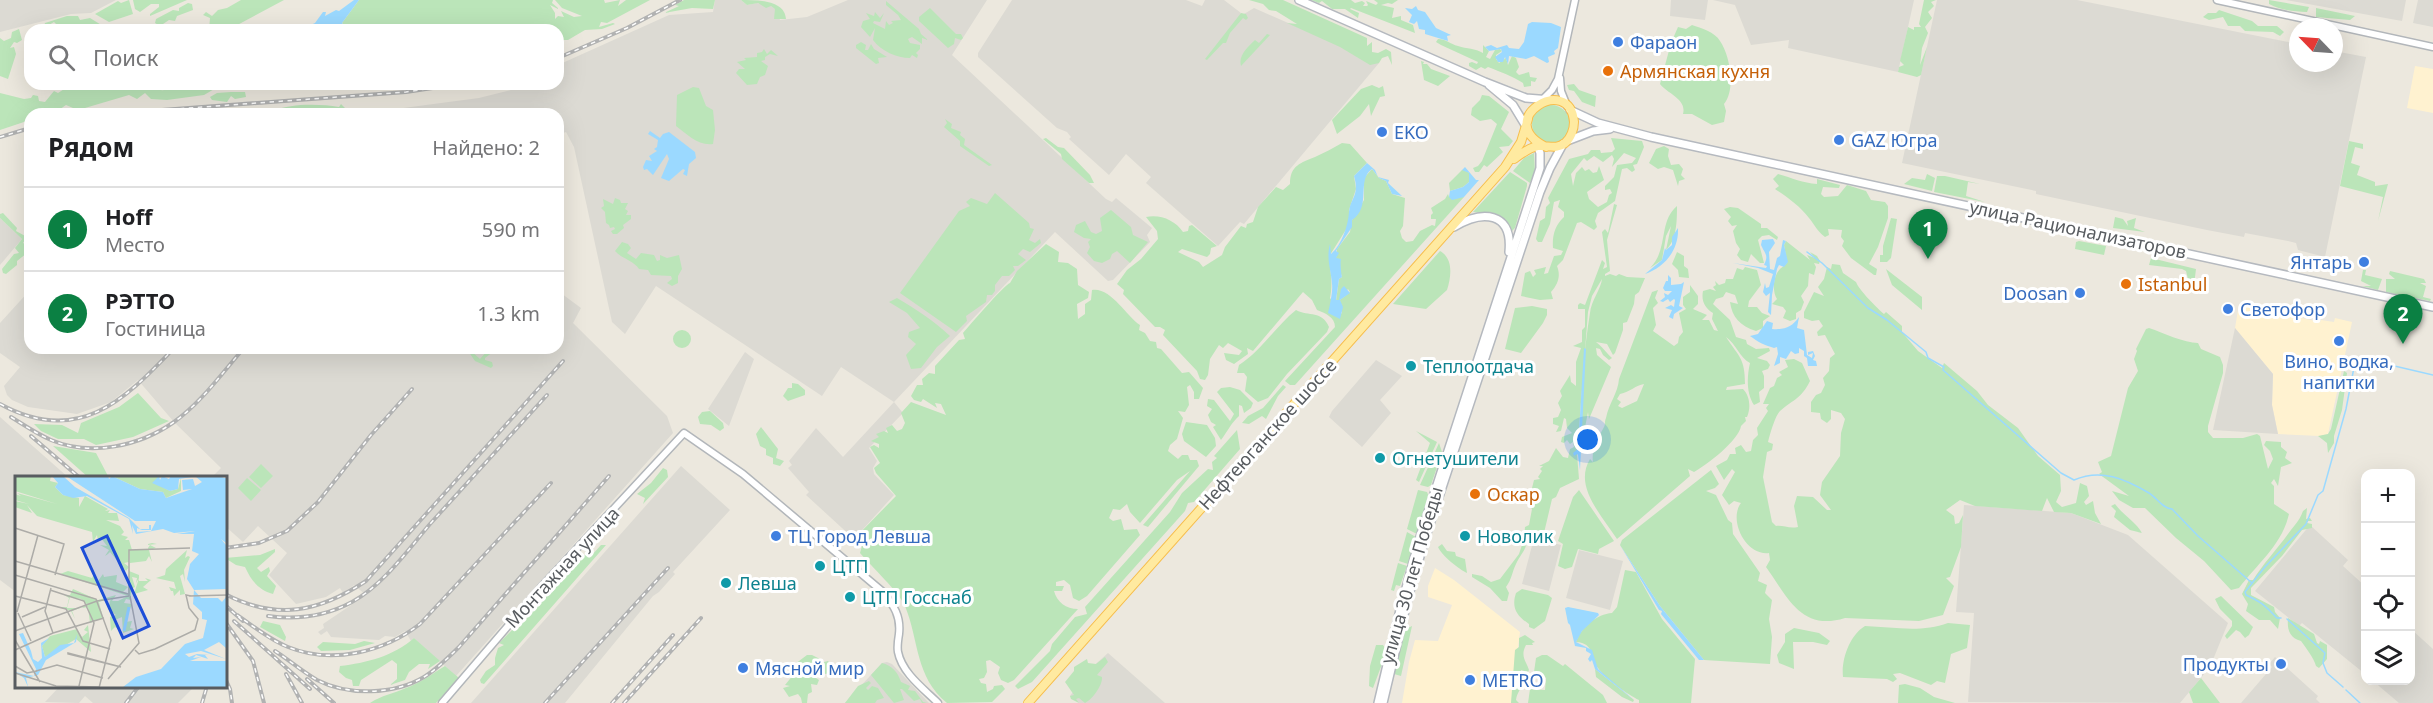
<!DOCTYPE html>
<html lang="ru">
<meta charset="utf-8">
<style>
:root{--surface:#fff;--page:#f6f6f6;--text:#202124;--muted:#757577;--line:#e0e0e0;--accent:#0b8043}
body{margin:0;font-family:"Noto Sans",sans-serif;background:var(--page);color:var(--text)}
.controls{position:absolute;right:18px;bottom:18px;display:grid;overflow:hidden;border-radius:12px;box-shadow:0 6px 24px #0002}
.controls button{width:54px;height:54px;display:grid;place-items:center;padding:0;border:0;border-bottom:2px solid var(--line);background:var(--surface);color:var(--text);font:30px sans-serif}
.compass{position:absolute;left:2289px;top:18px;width:54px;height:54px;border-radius:50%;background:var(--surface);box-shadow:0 6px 24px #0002;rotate:295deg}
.you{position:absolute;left:1588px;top:440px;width:21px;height:21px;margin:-15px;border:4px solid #fff;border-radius:50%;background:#1a73e8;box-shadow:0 0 0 9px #1a73e833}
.badge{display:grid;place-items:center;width:39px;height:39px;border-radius:50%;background:var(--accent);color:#fff;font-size:20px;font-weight:700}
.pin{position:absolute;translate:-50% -50px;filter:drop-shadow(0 2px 3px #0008)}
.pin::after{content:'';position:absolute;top:32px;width:21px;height:18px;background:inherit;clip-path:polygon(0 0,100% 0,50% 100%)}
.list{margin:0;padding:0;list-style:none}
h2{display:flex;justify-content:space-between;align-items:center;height:78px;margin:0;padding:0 24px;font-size:26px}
h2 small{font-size:20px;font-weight:400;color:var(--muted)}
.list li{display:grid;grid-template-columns:39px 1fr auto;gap:18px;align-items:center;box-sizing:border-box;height:84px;padding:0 24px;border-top:2px solid var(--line)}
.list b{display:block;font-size:22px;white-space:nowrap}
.list p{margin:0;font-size:20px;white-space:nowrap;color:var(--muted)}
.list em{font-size:20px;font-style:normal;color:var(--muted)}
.icon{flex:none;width:33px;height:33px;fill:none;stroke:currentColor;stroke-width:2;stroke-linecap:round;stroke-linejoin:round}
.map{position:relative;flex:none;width:2433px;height:703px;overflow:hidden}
.search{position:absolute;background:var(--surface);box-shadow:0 6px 24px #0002;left:24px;top:24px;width:540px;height:66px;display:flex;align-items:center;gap:15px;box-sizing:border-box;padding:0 21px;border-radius:18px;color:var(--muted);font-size:22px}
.panel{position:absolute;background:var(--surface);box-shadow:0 6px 24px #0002;left:24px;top:108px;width:540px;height:246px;border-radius:18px}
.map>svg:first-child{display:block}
</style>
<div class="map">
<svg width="2433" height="703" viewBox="0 0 2433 703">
<rect width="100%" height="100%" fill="#ece8de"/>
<path fill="#fff2d0" d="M2415,66L2433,69V113L2407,108Z
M2239,304L2265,310L2266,306L2283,310V314L2320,322L2321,320L2334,322L2335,318L2352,322L2328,434L2320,436L2278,434L2272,405L2273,374L2235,328Z
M1435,568L1454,580L1520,632L1511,703H1402L1409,662L1415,640L1438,641L1452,605L1428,597V586Z"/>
<path fill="#dcdad3" d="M0,0H116L91,13L71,14L0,32Z
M715,0H741L747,5L757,3L771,6L776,9L780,20L807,17L848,0H987L952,55L1106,199L1112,202L1116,198L1152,228L1147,235L1150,242L1113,280L1108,281L1055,232L894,402L903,413L869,448L877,461L873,468L874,474L894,495L854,539L806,495L809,492L788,468L792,465L789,461L816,428L843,457L894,402L841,367L822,396L656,286L625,334L612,322L574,147L566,132L558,135V114H385L388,110L479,98L523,87L522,84H558V65L669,15L713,12Z
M1012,0H1186L1202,6L1205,0H1224L1241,13L1239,17L1254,8L1379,63L1244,224L1240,222L1218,246L1146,183L1151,177L1126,154L1109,175L1069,139L1071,137L1067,132L1057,128L978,57V53Z
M1671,0H1708L1705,20L1670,16Z
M1713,0H1914L1898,72L1788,48L1789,40L1751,45L1735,5Z
M1937,0H2077L2298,44V63H2334V51L2366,57L2325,257L2298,250L2296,243L2288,241L2245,233L2244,237L2207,230L2036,194V191L1902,163Z
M2286,0H2406L2402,21Z
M2418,0H2433V27L2413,23Z
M0,218L22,239L0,265Z
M30,290V348H558V291L581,308L573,323L667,416L673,433L456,676L416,640L414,638L411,641L405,631L395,637L385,636L379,640L331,637L327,631L321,635L318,632L324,628L323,624L366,595L354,585L343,593L340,588L326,597L296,604L269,575L287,553L258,526L243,542L225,526V478H211L221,468L174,422L138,380L111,402L77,414L28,407L12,400L7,395L4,386L20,367L0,353V323Z
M2235,328L2273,374L2272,405L2278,434L2213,430Z
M745,352L754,359L729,426L708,409Z
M1376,360L1402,376L1380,400L1391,413L1362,447L1329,417L1332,411Z
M0,417L69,478H16V592L0,580Z
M681,466L730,510L673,572L675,574L659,592L653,596L565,703H471Z
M1964,505L2071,513L2128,535L2228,623L2210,667L2180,703L1968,702L1974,613L1956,612Z
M2310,525L2348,560L2343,566L2365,586V674L2302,623L2299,626L2255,591Z
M1534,538L1561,545L1549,591L1522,584Z
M1579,550L1623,561L1610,610L1566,598Z
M2411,629L2433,649V703H2399L2373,681L2410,680Z
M1108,653L1165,703H1079L1070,696L1089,670Z
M2275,657L2318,696L2316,699L2320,703H2241L2272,667L2269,664Z
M887,662L892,664L929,703H845L882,663Z
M60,686L74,687H194L178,703H93L85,696L79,703L45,702Z"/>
<path fill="#bbe5b9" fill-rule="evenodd" d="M129,0L133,14L109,22L95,14L118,1L121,3Z
M133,0H187L150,16V14L159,7V4H151L140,12L135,9Z
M241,0H284L228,30H209L210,18L203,15L206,12L212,16L218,10L227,8Z
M359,0H553L552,3L558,8V9L550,5L555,13V19L558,16L564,17L561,11L574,17L582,16L562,8L555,0H604L605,3L620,0L618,6L626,0H650L607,23L601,22L599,27L613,23L615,24L602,29L585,30L568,40H558V30H335L339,25H344L342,23Z
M684,0H715L713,9L692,8L664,13L679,6L675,5Z
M741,0C758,0 785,0 786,19H774L775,9L771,6L766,8L758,3L747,5Z
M1249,0H1283L1367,38V46L1372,42V52L1378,53L1386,49L1391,52L1392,65L1388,56L1382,58L1379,63L1370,65L1340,47L1287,23L1297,24L1276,11L1269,10L1263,4Z
M1311,0H1351L1355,3L1362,1L1365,3L1363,6H1367L1368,5L1366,1L1376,5L1378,3L1374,0H1398L1392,4L1388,3L1381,5L1394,8L1392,18L1401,16V20L1413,25L1415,33L1351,8L1350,9L1359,13L1358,18L1345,9H1332L1322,1L1319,3Z
M1924,0H1936L1931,2L1934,6L1928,12L1932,18L1925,27L1928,33L1922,48L1920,65L1927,47L1921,75L1917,77L1898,72L1899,67L1904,65L1900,61L1908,27L1914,30V27H1921L1919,24Z
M2269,0L2309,7L2307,12C2294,11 2282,11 2269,4Z
M886,1L919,29L921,34L928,40L922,38V44L912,37L908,39L910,43L920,45V49L916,53L918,55L917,58L912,55L910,58C897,58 881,51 873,40L875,28L870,37L861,27L863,21L870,19L866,13L874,16L875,12L880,18L884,13L880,22L874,21L873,23L885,29L886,21L889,25L893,23L891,21L901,20L898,15L886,5Z
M188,3L192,4L193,10L177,16L175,21L169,20L160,26L155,23L156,19L173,10L179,11V8Z
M930,8L956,34H961L963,38L961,40L955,38L954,44L948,48L919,21V17Z
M2316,8L2355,16L2350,20L2316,17Z
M2219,10L2252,21L2258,26H2277L2284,32L2280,36L2273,32L2245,31L2240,26H2228L2223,17L2209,20L2203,17L2208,13H2216Z
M1241,13L1246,14L1248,18L1246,20L1243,18L1230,33L1226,43H1223L1207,60L1205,59Z
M67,16H78L80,20L90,18L103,26L91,30H54L56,24L54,22L49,25L48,30H43L45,23Z
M1692,25C1701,28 1715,32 1720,41C1730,55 1736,90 1724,104L1726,111L1724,122L1712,125L1692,114H1683C1687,99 1668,94 1660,84L1671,43L1678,27L1686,29Z
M19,29L22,40L17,43L14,42L10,48L14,47L16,54L8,79L0,76V38L4,41L11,38L12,32Z
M1267,34L1270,35L1241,66C1238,55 1248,47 1255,40L1259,43Z
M1438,39C1446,39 1450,44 1458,46C1467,49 1475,48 1483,53V45L1489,51L1486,57L1490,59L1495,50L1500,49L1502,51L1496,55V59L1499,63L1506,58L1508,65L1512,56L1516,58L1519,67L1516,72L1519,75L1529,72L1530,77L1537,78L1535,82L1531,81V86L1524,87L1523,83C1512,76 1501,72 1488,67L1485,69L1481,67L1476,70L1469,66V63L1472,62L1477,64L1478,62L1441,45L1436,42Z
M861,42L866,45L865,50H868L871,44L874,49L887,57L878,58L879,63L876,64L856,48V45Z
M764,49L767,54L771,50L778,56L770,54L765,57V60L761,61L768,66L765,75L760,77L757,84L747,85L736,73L739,69H745L737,62L746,60L744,58L757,57V53L762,52Z
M1421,61L1424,62L1423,64H1427L1431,69L1450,76L1438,86L1424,80Z
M72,84H157L160,90C168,91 174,86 182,88L184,84H213L216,88L204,95L167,100L151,99L145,93L137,99L129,95L85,108H73L66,105L53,114H30V120L0,130V93L24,99L31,98L33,95L38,96L39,101L45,102L54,91L58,93Z
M1574,84L1579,90L1596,96L1595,107L1582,102L1574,91L1569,90L1567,85Z
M1372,85L1379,88L1383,86L1385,96L1380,97L1371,116L1369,104L1360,116L1337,134L1332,120L1361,89Z
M693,87L699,88L706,106L713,110L715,130L713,144C698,146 687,134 676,126L677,95Z
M231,92H245L246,97L235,99L231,96L227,102L212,100L210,97L217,93Z
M1482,95L1489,96L1509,112L1501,129L1513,141L1509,146L1499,147L1503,152L1487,167L1484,165L1479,172H1475L1473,168L1478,166L1482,161L1497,124L1491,119L1480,121L1471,115L1472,108L1480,100Z
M341,104L345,108L334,113L328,111L275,114L274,111C290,103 321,104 339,107Z
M1532 124a19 19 0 1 1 38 0a19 19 0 1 1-38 0Z
M945,119L952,124L951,128L961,132L960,135L965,139L964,145L992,165L989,166L960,146V141L944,127L947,123Z
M1046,138L1058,147L1064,148L1090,175L1094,183H1089L1062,159L1061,154L1043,139Z
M1611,138L1642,141L1644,147L1637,164L1633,165L1635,170L1632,172L1627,168L1622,169L1615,201L1598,213L1595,221L1597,227L1594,230L1581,222L1577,223L1563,260L1557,266C1561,276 1558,284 1551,292L1553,299L1540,300L1521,296L1525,273L1530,271L1533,277L1536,274L1534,270L1546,267L1544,274L1548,273L1554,256L1561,255L1563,251L1553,248C1552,236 1555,225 1564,217V212L1558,207L1560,200L1554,202L1550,224L1542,242H1538L1536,239L1540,221L1545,218L1546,207L1550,203L1548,198L1569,159L1588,154L1591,150H1600L1601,153L1612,152L1615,149ZM1624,153L1636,158L1632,163L1617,165L1614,177L1605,186V190L1610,189L1612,193L1609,195L1607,202L1598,207L1589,199L1587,192L1604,180L1599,166L1597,172L1593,173L1589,169L1585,171L1582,167L1576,173L1573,186L1571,174L1584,158L1587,161L1594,156L1603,162L1612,155L1614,159L1612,167Z
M2349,141L2363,144V149L2355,147L2351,163L2360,166L2357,175L2375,182V186L2388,184L2378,221L2383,197L2340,186Z
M1342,143L1350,144L1367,163L1354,176L1356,189L1349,210L1350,218L1347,228L1330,255V246C1328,265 1334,280 1330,298L1342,314L1340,300L1350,292L1348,289L1339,301H1336L1339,279L1342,277L1336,258L1337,249L1350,232L1352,220L1364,200V178L1372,169L1379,178L1386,181L1392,194L1405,198L1403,226L1400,231L1402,238L1406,242L1413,241L1420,231L1432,225L1435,226L1436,219H1431V215L1433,213L1431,208L1445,199L1448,194L1449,197H1464L1295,385H1290L1285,381L1335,327C1335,317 1325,313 1317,310L1312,300L1303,292L1253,351L1247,348L1248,354L1234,364L1226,360L1224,353L1239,355L1242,351L1228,343L1223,348L1219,345L1210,359L1208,375L1205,380L1200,379L1197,371L1163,335L1165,330L1160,327H1155L1123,294L1124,290L1117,284L1127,270L1141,259L1158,239L1157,231L1146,217C1160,214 1175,220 1183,232L1188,231L1189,226L1192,225L1217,246L1211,248L1210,254L1207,257L1182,249L1178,252L1199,262L1203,267L1222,255L1225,247L1241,226L1246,228L1247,224L1253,222L1258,207L1276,187L1283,190L1290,184C1290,165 1301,163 1315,157C1324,153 1333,148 1342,143Z
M1664,146L1669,149L1668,156L1671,165L1679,164L1683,169L1681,175L1685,179L1679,181L1678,186L1673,170L1664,167L1658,169L1649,163L1656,149Z
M1534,153L1535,172L1530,183L1513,171L1524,158Z
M1462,170H1466L1469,173V182L1463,187L1450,191L1449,183Z
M1510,172L1527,183V186L1515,228L1511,232C1502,215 1491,214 1473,212Z
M1778,174C1792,178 1803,183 1817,184V179L1840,185L1839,188L1823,187L1821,194L1824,197L1838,196L1847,185L1866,191L1871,200L1885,202L1888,206V218L1878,247L1869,264L1877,269L1876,275H1874L1851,258L1842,246L1844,241L1841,237L1842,230L1828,229L1829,235L1825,237C1816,230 1815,225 1809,218C1800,206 1787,197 1775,189L1779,186L1773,179Z
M1927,174L1935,178L1932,191L1904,184L1912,178L1925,180Z
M1937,176H1945L1980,184L1968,182L1966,196L1985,202L1934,192Z
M995,193L1029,223L1030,228L1034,229L1029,240L1035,243L1040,239L1041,243L1030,252L1023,249L1018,254L1026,260L1018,266H1013L1015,270L1009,276H1002L995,285V291L992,295H987L986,302L966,316L967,321L956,332L900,293L959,211L970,206L966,202L971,198L987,204Z
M615,198L620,200L621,203H628L625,209L628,211L626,215H631V219L623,225L624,228L617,234H613L611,231L615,229L614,227L610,228L609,225L606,223L605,212L601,208L604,206L603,199L613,204Z
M1614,204L1617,205L1607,240L1610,271L1605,274V276L1610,274L1616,276L1619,274L1627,277L1645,278L1639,292L1635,295L1634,304L1627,322L1623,323V330L1615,353L1613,355L1607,344L1596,342C1603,347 1606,353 1612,358L1609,360L1603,355L1600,349L1596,348L1597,355L1611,367L1589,419L1588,412L1582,443C1581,400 1583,355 1590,313C1591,301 1601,289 1602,279L1592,296L1588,312L1577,454L1579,479L1560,488L1556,497L1552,499L1544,533L1527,536C1528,549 1521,553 1516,564C1512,572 1512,579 1506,587L1509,593L1507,601H1502L1490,588L1472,577V574L1482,576L1491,582L1500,579L1519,554L1524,539L1525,527L1529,525L1532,509L1529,505L1534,499L1531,492L1534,480L1540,479L1538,477L1542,471L1540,469L1543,466H1539L1549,461L1556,448L1563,457L1568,458L1570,449L1574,447L1573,442L1570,444L1567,440L1564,443L1561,442L1562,437L1572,433L1567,428L1566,419L1564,418L1561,431L1556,432L1559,426L1553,424V418L1558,417L1561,410L1558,403L1562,396L1560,391L1570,375L1571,382L1576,386V362L1581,348L1573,346L1582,342V330L1585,327V309H1578V305L1580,303L1585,305L1602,260L1605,263L1603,269L1607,267L1602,232L1605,229L1608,233Z
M1677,206C1677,220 1677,240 1666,250L1671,226L1666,236L1662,260L1650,268C1669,249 1658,222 1677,206Z
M1730,207L1738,208L1761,224V228H1767L1778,237L1777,240L1769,235L1762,236L1758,240L1764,263H1760L1751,254L1748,262L1741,260L1737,255L1740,249L1736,243L1733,231L1737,225L1732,226L1728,221L1731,217L1724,209Z
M1111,210L1131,227L1133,235L1148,242L1130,263L1117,251L1112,254L1110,259L1102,263L1094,261L1087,253L1090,247L1088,242L1091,239L1084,238L1074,232L1076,225L1085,221L1091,232L1096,234L1102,231L1100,218Z
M3,213L17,228L16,231L27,237L23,243L29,246L27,253L17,261V265L6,274L3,273L2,269L14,254L19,253L15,248L22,239L0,218V214Z
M2115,217L2123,219L2128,226L2127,221L2136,218L2134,228L2145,232L2113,228Z
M1891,218L1897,219L1891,258L1887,262H1880V255H1883V246Z
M1786,241L1810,260L1807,255L1815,258L1810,252L1817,256L1820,261L1819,264L1814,263L1816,267L1814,275L1809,273L1808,286L1801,296L1804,302L1801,310L1796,313V319L1790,321L1783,318L1786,311L1783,307L1772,304L1777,299C1772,292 1773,276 1780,269C1782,267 1786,265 1787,262L1784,245Z
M2079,241L2106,246L2104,255L2075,249L2076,242Z
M622,242L628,244L631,248L627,253L636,259L641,253L654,255L657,261L660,260V255L667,258L679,255L682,269L678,276V283L672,286L667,283L672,279L671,276L651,275L648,270L639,269C633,260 622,259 615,251Z
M1046,244L1059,252L1058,262L1068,263L1077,269L1078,285L1089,292L1088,298L1077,304L1078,319L1085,314V304L1091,300L1092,290C1111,287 1126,316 1140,325L1139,330L1145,333L1150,341L1156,342L1157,348L1161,349L1182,373L1189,372L1203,388L1199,399H1194V392L1190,385L1187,387L1189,405L1185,412L1178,411L1183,418L1177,439L1170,445L1168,451L1178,459L1182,455H1188L1190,460H1197L1199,466L1148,527L1143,525L1190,471L1177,480L1140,523L1130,512L1127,504L1120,510L1113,509L1109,518L1113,521L1121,519L1124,530L1137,529L1140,535L1087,596L1079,601L1073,598L1070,585L1064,580L1056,582V586H1064L1062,591H1054C1057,602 1066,609 1078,609L1014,680L1008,683L1001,680L998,673L1000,667L990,660L986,661L987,672L984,678L979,679L981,683L986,684L987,692L993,689L994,686L1002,685L1005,689L992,702L947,703C915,677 919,640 905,606C899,592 871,566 860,553L862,546L854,539L896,496L876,473L874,468L880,463L870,447L874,445L879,448V444L871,441L879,437L876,434L884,431L888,433L886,428L892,425L897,431L902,429L905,423L901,413L911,402L946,415L941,404L935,403L937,408L923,399L921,402L914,400L911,396L917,385H923L922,379L929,373L935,374V366L959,340L965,339L963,333C969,326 1004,285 1010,283L1017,271Z
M1440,251C1454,259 1451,277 1447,290L1426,309L1393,304Z
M1677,252L1684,256V266L1688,269L1689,278L1679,277L1678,270L1672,264Z
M2151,258L2196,269L2194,285L2189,286L2185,290L2154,285V282L2161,281L2165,285H2180L2188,279L2186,271L2182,269L2149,265Z
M1832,264L1840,265L1843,273L1856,282C1859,290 1877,308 1884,314L1886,312L1902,326V332L1918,351L1942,368L1944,363L1977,391L1988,405L2018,428L2038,456L2060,475L2061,491L2056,502L2062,507L2076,503L2080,483L2087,486L2089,496L2084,502L2086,505L2093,501L2095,513L2101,524L2071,513L2054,512L2047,498L2042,511L1975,506L1960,500L1946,510L1954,516L1955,524L1959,523L1963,515L1961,547L1950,577L1946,578L1954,586L1943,615L1919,621L1845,618C1801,632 1787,596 1766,567L1770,560L1769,553C1746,556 1728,520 1741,503L1734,501L1729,505L1722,495L1735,472L1732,469L1724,480L1716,466L1727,460L1730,454H1736L1735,448L1741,445L1746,452L1751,451L1753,440L1758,435L1757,428L1768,411L1766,408L1769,404H1763L1770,388L1774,386L1777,378L1782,375L1779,372L1788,367L1785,360L1794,359L1802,363L1810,381C1801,399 1794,399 1780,411C1775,416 1770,434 1768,442L1773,444L1772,450L1767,452L1763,477L1772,522L1776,526C1783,525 1789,529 1798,527L1794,506L1797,496L1813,497L1827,510H1831L1820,495L1822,482L1840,456L1841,433L1845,419L1841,413L1831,410V419L1827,423L1821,419L1820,413L1811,412V402L1816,395L1821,393L1825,385L1823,378L1829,371L1830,358L1835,354L1825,335L1818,336L1817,332L1823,326L1819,320L1812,321L1804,318V312L1814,292L1824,296L1818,287L1824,279L1827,267L1831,269Z
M1745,267L1757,270L1761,285L1749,301L1748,307H1757L1762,313L1770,316L1763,321V328L1756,331C1740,326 1732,317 1730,302L1738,304L1735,295L1726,292L1723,297L1716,299L1713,304L1730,320L1736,337L1746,340L1747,344L1756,349L1769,348L1770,351L1757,358L1767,361L1770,365L1768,369L1762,371L1764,376V388L1759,392L1760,402L1754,405C1746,393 1747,376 1750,363C1740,358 1736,344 1726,337C1739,357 1745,358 1745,384L1727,387L1726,390L1743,389C1750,396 1751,408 1747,417H1745L1746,421L1741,426C1739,440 1707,465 1694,472L1688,469L1690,476L1617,539C1599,512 1574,486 1590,459L1593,462C1591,450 1598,438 1604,427C1606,422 1604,423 1606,418C1609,403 1618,393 1619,379L1652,292L1658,290L1655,298L1658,303L1653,308L1656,325L1653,331L1674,346L1678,343L1679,337L1683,332L1679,313L1686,309L1683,305V297L1690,292V285L1698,296V304L1693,309L1707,315L1702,320H1709L1714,330L1718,331L1712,319L1713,313C1705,308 1701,301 1703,291L1710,289L1716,291L1713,287L1716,285L1715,281L1719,285L1725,283L1726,279H1733L1737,268L1743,270ZM1644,384L1637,401L1622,408L1618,406L1621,402L1617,399L1620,394C1630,392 1636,385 1644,384Z
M1886,269L1922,297V310L1892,285Z
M2363,270H2366L2365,275L2382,279L2378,290L2362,286H2371L2361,281Z
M2390,271L2424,279L2426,283H2420L2426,286L2423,297L2431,299L2430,301L2386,292V279H2395L2389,274Z
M897,298C916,309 934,321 950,336L937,347L921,368L911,369L906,355L916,344L908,337L909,332L920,328L907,313L889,302Z
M1532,306L1547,309V315L1543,323L1521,353L1505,349L1515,308Z
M1296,310C1309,317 1322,310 1329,327L1327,332L1287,374L1268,398L1258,402L1245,391L1247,377L1244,373H1237L1239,365C1261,351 1275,327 1296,310Z
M2149,328C2164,333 2184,343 2198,343L2201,349L2220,357L2223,365V373L2208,426V432L2213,438H2243L2257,434L2260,436L2268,469L2273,459L2270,451L2264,445L2266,441L2281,442V447L2287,452L2285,458L2292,463L2281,467L2278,486L2274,479L2271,483L2274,486V504L2289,514C2282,545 2257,564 2239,588L2231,590L2204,561L2176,538L2145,508H2133L2119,500L2112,491L2129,496L2099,474L2102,472L2098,462L2111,456L2128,388L2138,371L2134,359L2137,351L2136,349L2146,329Z
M673 339a9 9 0 1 1 18 0a9 9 0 1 1-18 0Z
M466,348H471V351L480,359L487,351L498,348L485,358V360L492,362L493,366L491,368L475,361Z
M2344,371L2347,373L2342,410L2334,436V443L2328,453L2327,443L2318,436L2328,434L2331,429Z
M792,383L798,384L805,390V395L788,401L783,396L788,388H792Z
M1283,385L1286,387L1278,396L1266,419L1262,416L1249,424L1242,423L1248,416L1263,408Z
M1230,387L1240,390L1253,403L1251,408L1244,413L1242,406L1239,405V416C1232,422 1227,432 1221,440L1213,427L1216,425L1211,422L1208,415L1212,409L1207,406L1208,399L1214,400L1230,421L1234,414L1217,392L1221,388Z
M138,393L161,418L169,421L133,437L96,445L84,439H58L41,431L34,424L62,425L78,433L81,423L119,407Z
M710,411L723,423L724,428L720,431L711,425L700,424L698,417L702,412Z
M1186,422L1207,425L1215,438L1216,446L1206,457L1184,441L1182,434Z
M761,427L778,449L776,458L784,461L780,466L773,464V458L766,455V449L760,446L756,434Z
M1237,430L1240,449L1194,502L1188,503L1185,511L1032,682L1018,689L1015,686L1050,651L1052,644L1075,617L1087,614L1085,607L1170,512L1182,493L1208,469L1213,470L1212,462L1217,458L1214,456Z
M1416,431L1437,442L1419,482L1416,480L1430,443Z
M1439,443L1442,452L1431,485L1428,487L1420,485Z
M53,446L96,453L108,476L106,478H89Z
M261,464L273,476L261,488L249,477Z
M663,468L667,470L668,477L643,504L645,498L637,494L651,483Z
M1711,470L1719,484L1715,488L1706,491L1716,495L1728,520L1732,523L1733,534L1760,573L1758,581L1767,585L1765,593L1772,600L1769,619L1772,637L1770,664L1704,660L1660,606L1620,545L1622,540Z
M247,478L261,490L251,501L238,488Z
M1418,490L1427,492L1429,497L1417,534L1407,529Z
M1579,490L1614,541L1599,549L1598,554L1578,549L1572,567L1565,569L1558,566L1563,544L1558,541L1573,497Z
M2115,504C2123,515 2136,522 2142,533L2130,530L2114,517L2116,511L2111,506Z
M2307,508L2306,519L2310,518L2312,521H2308L2307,523L2312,524V528L2302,530L2282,556L2251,588V595L2274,607L2275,612L2280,618L2278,629L2270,620H2259L2246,611L2248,604L2242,594L2249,580H2253C2263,564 2277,549 2288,534C2294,525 2299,522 2303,511Z
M1407,532L1416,537L1408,564L1399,561Z
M1442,544L1447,551L1455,552L1456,556L1465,559L1467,573C1460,570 1441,555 1438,547Z
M601,545H606L484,684L481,683L480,680L486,671L495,665V658L498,648L504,645L499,643L517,625H521L524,616L554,581L579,555H592Z
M275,549V552L257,568L261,572L269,567L270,571L267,576L276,586L273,594C258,590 251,580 245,567L236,565L225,558L260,555Z
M1398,563L1407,566L1400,586L1396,585L1394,591L1391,590Z
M1625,570L1636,572L1662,619L1695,659L1691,703H1639V700C1628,695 1605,678 1598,668C1590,658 1595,643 1576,642C1581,627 1597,614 1612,613L1617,607Z
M1522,589L1548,595L1552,598L1545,621L1534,629L1529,627V624C1517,616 1511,608 1516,593Z
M2221,596L2253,627L2249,635L2245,638L2240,632L2236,630L2227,639L2225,636L2232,626V621L2220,609L2215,599Z
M2288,618L2314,634L2317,643L2319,644L2320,641L2327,645V659L2319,668L2316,666C2314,658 2306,648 2301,641C2289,638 2287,629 2288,618Z
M263,621L280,625L286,637L285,641L260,627Z
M1948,623L1970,625L1967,648L1951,654L1945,683L1937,681L1931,685L1900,673L1893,674L1897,679L1893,682L1887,679L1843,677C1841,659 1850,635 1865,626C1893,627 1921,633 1948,623Z
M1412,626L1401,676L1394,674L1404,630Z
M1794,628L1819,633L1830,641L1827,645L1813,642H1793L1794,669L1779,663L1777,655L1785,642V634Z
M1525,635L1535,642L1532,643L1533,645H1526C1520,656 1526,661 1529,670L1528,672L1521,670L1518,680L1523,682C1521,690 1517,692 1516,700L1519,703H1511L1515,650L1519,647V638Z
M414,638L440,661L428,669L430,664H419L409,672L405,680L390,685L397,679V664L392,660L361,680L359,686H353L352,680L346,678L339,672L340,666C366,663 394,656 414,638Z
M364,641L375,643L350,650L321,651L317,647L323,642L355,644Z
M1376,645H1383L1385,648L1382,664L1373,688L1369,686L1370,666Z
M807,655H812L820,659L818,669L822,668L824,662L828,661L835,670L834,674L831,671L826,674L817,672L816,678L819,680L817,685L811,684L812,692L808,694L807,703H802L801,698L798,694L789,697L783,688L790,686L785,685L798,669L795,664Z
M1542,655H1547L1563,666L1565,664L1603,695L1607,703H1528L1530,689L1545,690L1546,678L1542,674L1534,672L1536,658Z
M1105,657L1108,662L1097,675L1102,677C1103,685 1092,700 1085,703L1079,698L1076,699L1079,703L1071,699L1070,696L1074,695L1065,682L1074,671V667L1087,659L1088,663L1096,664Z
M882,663C891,665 898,672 901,682L910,686L908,690L915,691L923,702L927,703H922L920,699L914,701L902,689H900L904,700L894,703L871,675Z
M445,666L459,678L436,703H370C382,695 393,694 406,688C420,683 432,674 445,666Z
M1595,669L1634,700L1633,702L1622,697L1596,677Z
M2201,678L2220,703H2193L2189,692Z
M869,681L871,683L866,688L868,690L872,686L878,688L884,698L877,700L875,703H845L858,686Z
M1905,684L1920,688L1934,697L1955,703H1898L1899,685Z"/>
<path fill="#9bd9ff" d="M354,0H359L342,23L346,28L341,24L335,30H300L315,23L323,12H326L325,16L336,10L339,11Z
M1416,6L1418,10L1425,12L1436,28L1451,35L1447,36L1448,41L1425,34V30L1419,29L1417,21L1414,24L1409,22L1412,15L1405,8L1412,9Z
M1532,22L1551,23L1561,27L1558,48L1554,51L1555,54L1548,57L1549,62L1547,63L1534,56L1526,59L1509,56L1508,64L1505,57L1503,62H1498L1495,57L1502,52L1501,49L1489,51L1485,47L1491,45L1497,48L1507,45L1509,48L1519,49L1524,42L1528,24Z
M650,131L660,138L663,134L669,132L695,152L696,158L689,164L687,176L683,174L685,170L683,169L669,181L661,178L669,159L667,154L653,175L647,169L644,170L643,167L646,160L652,161L649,156L657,151L654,149L657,147L658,140L648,134Z
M1367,163L1375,170L1378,177L1389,180L1388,183L1402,196L1392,194L1386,181L1379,178L1372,169C1356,180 1372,207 1352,220V227L1336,251L1339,253L1336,258L1341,259C1340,262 1341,273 1342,277L1339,279L1336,300H1339L1341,289L1344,286L1350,293L1340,300L1343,307L1340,319L1328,313C1330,305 1333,291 1332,284C1331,269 1326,259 1330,244L1331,254C1342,244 1348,226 1349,212C1350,198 1360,196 1354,176Z
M1465,167L1476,180H1479L1464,197L1452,200L1449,197L1450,191L1463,187L1469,182V173L1462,170Z
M1678,228C1679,250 1665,267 1645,274L1662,260L1665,248L1666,250L1672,245V237Z
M1773,239L1775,243L1769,252L1770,269L1774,270L1777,258L1780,256L1783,240L1786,241L1784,245L1788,262L1784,267L1779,265L1777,269L1772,295L1771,315L1768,312L1770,293L1766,296L1763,292L1765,283L1766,288L1769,287L1773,274L1758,268L1733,263L1766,268L1767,266L1764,265C1769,255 1765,254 1761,245L1762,240Z
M1668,275L1671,278V285L1681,284L1684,282L1679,306L1683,308L1674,314L1673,319L1669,317L1672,310L1665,308L1671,305L1674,307L1675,300L1674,299L1670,302L1668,299L1663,302L1660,301L1665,297L1664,293L1668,295L1672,291H1665L1663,288L1666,281H1668Z
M1799,317L1797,328L1804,330L1807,355L1812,358L1813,353L1808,355V352L1813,351L1815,356L1813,360L1816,361L1817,366H1808L1807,358L1804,356V351L1799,348V353L1795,354L1791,351L1786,359L1780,357V363L1774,366L1778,354L1777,347L1774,348C1764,345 1758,342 1750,336L1758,334L1767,321L1773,323L1772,329C1785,330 1792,327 1799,317Z
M1584,348L1586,349L1580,470L1578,455L1577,454L1574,456L1573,453L1578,449Z
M1620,545L1660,606L1704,660H1699L1661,614L1662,611L1659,610Z
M1568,607L1598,613L1599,615L1582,631L1576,642L1592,650L1598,669L1634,700L1595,669L1592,660L1590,662L1588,659L1591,654L1586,651V648L1575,646L1570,625L1568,623L1565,608Z"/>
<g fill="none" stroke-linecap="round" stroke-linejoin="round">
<path stroke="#9bd9ff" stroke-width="1.5" d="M1807,252L1822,263L1868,308L1887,320L1926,352L1928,358L1944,367L1943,370L2061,473L2074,480C2101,468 2125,479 2149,493C2157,498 2162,508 2172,509L2198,536L2252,583
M2281,618H2277C2264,605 2263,603 2246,595L2245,592L2264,568L2306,524L2318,495L2323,491L2346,409L2356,357L2433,375
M2287,619L2325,653L2323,663L2327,673L2343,687
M2346,690L2360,703"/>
<defs>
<path id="tertiary" d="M2217,0L2433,47
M1560,78L1561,91L1567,106
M1540,102L1552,90L1558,79L1575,0
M442,703L543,585L684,433L743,474L883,592C894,606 901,616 899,634C898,640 897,647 898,652C902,673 924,689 938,703"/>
<path id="secondary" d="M1299,0L1485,82L1526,98L1551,100
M1489,85L1513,105L1527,128
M1570,110L1598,123L1651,137L2433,307
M1567,141L1593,131L1610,129
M1454,227C1482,210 1513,211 1509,252
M1378,703L1400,610L1420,537L1540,168V153L1536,142
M1383,703L1408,598L1425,539L1540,192L1550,168L1563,144"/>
<path id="primary" d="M1514,159C1521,154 1530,147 1538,146C1548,145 1556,150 1565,143C1571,138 1574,129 1574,122C1570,72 1491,120 1546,147
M1028,703L1505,167L1521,142L1528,119"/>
</defs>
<use href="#tertiary" stroke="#b2b6ba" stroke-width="9"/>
<use href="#secondary" stroke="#b5b9bf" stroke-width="10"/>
<use href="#primary" stroke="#f7be4c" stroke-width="10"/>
<use href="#tertiary" stroke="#fff" stroke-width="6"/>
<use href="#secondary" stroke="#fff" stroke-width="7"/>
<use href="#primary" stroke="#ffeaa0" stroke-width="8"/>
<defs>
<path id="rail" d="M558,58L627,28L680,0
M108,114L406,92L459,84
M0,137L30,128
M0,404C77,446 123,402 174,348
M11,417C24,425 37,434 51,440C91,457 140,446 174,422C201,403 222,373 244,348
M31,436L80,478
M225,548L259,543L287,531L318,502L371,435L412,389
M225,594C277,621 319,612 366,581L563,361
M225,605L243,621
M237,615C253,626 270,640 288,647C332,665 384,652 420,624L551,483
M268,616C297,620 326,616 352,602C384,584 407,551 430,524C469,481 508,438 547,395
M234,621L310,689
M226,623L253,661L264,703
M275,651C289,660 303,672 317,680C348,696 394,695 424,677C437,669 448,658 459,647L609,476
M286,674L302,703
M225,678L230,689L232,703
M307,679L334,703
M126,703L139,686
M202,703L207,686
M545,703L668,568
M612,703L673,635
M624,703L701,618"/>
</defs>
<use href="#rail" stroke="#b1b2b2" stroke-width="4"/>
<use href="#rail" stroke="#fff" stroke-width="1.5" stroke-dasharray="4.5" stroke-linecap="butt"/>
</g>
<g fill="#3f7fe0" stroke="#fff" stroke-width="2">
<circle cx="1618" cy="42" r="6"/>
<circle cx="1382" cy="132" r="6"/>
<circle cx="1839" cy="140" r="6"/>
<circle cx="2364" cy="262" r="6"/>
<circle cx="2080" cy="293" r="6"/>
<circle cx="2228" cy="309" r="6"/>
<circle cx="2339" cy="341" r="6"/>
<circle cx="776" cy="536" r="6"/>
<circle cx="2281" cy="664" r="6"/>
<circle cx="743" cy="668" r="6"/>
<circle cx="1470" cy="680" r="6"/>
</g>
<g fill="#e8710a" stroke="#fff" stroke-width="2">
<circle cx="1608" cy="71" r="6"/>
<circle cx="2126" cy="284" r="6"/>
<circle cx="1475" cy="494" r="6"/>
</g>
<g fill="#0f9aa8" stroke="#fff" stroke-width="2">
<circle cx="1411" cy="366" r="6"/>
<circle cx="1380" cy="458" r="6"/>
<circle cx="1465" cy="536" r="6"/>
<circle cx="820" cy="566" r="6"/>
<circle cx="726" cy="583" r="6"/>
<circle cx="850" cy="597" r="6"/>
</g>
<g text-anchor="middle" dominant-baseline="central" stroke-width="6" stroke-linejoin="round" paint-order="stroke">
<g font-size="18" fill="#366cbe" stroke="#fff" text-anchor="start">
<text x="1630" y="42">Фараон</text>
<text x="1394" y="132">EKO</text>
<text x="1851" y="140">GAZ Югра</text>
<text x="2352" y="262" text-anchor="end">Янтарь</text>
<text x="2068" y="293" text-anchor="end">Doosan</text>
<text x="2240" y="309">Светофор</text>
<text x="2339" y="361" text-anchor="middle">Вино, водка,<tspan x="2339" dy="21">напитки</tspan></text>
<text x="788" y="536">ТЦ Город Левша</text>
<text x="2269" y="664" text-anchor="end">Продукты</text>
<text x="755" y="668">Мясной мир</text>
<text x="1482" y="680">METRO</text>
</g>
<g font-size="18" fill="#c56008" stroke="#fff" text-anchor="start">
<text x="1620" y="71">Армянская кухня</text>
<text x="2138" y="284">Istanbul</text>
<text x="1487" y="494">Оскар</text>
</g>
<g font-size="18" fill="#585c60" stroke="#fff">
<text transform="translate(2078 229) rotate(12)">улица Рационализаторов</text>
<text transform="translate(1267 434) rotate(-48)">Нефтеюганское шоссе</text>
<text transform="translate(562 567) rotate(-47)">Монтажная улица</text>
<text transform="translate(1411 575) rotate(-74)">улица 30 лет Победы</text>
</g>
<g font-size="18" fill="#0d838f" stroke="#fff" text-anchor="start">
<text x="1423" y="366">Теплоотдача</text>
<text x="1392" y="458">Огнетушители</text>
<text x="1477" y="536">Новолик</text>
<text x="832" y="566">ЦТП</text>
<text x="738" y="583">Левша</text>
<text x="862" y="597">ЦТП Госснаб</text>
</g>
</g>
<g transform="translate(15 476)">
<rect width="212" height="212" fill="#ece8de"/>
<path d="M0,0H36L35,5L43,7L40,11L48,19L64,22V31L70,20L93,33L90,35L95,34L93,37H102L104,45L91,44L105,50L109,56L106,59L113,61L110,64H114L117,74H133V68L137,67L142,68L133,69V72L135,69L141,72L134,74L137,86L134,80L131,85L115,87L114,73V86L109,87L114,91L111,95L95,76L93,78L90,80L94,74L85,69L92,70L86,62L84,65H83L82,59L78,66L77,56L22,40L12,29L17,37L0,31V25L14,28L0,24V18L6,20L2,17L42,28L0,15ZM97,0H151L143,2L142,8L155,15L163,13L166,2V15L151,22L148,16L125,13ZM172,74L170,82L173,80L175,81L169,94L170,106L168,98L165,100L170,118L165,119V114L159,120L158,115H156L154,111L161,113L159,106L141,102L150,99L151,93ZM53,95L77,102L79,98L83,105L88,98L89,101L102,99L101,106L113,111L108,116L113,117L114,95L124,99V105H133L130,102L136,104L128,111L133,114L119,118L124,102L121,107L122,102L117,101L120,111L116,113V124L111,123L109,127L117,128L110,146L117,145L115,152L119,153L108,157L107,141L100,144L105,154L100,151L96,155L95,141L101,139L93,133L96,122L84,126L88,142L75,147L73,131L67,132L71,128L66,123L55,121L52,132H65L57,135L60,143L56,135L43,131H52L54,122L49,119H55L58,113L83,124L101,119L97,125H103L113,120L45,98ZM73,149L76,176L61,163L30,181L27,170L35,160L62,153L67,161L73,156L69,154Z" fill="#bbe5b9"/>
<path d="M37,0H48L60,11L114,42L125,53H134V49H136V54H127L122,52V56L136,55L141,45H120L51,0H93L94,3L97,0L125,13L148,16L151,22L177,13L168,14L167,4L178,3L180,10L187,6L180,0H211L207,2H211V67L206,63L211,69V113L179,114L186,122H203L207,126L211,121V172L204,166L189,174L211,183L186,175L170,178L174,181L182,178L194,179H190L193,183L181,179L178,182L186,181L175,185H211V211H108L121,201L146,193L170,168L188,162L192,144L187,143V136L178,128L179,114L172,103L175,88L184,78L177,75L179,58H162L180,55L159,57L148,53L121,58L117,49L118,58L114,43L72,20L58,22L48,19L40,11L43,7ZM144,0L145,4L147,0L154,3L156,0H177V1L164,3L163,13L155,15L137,7ZM8,157L16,175L18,183L23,186L27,182L26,167L34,162L27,170L30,181L45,169L59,167L62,158L61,166L31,184L23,199L11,202L13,211L9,202L0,196L19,200L21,193L4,158Z" fill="#9bd9ff"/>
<path fill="none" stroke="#9bd9ff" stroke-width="3" d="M109,155L114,131"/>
<path fill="none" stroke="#adaca8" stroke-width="1.5" d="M0,52L49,68L40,99M0,85L113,118M0,99L81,123L96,164L84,212M36,112L30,135L38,157M35,114L69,125L79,147L64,210M0,120L51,133L68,165L95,173M114,120V74L175,72M174,120L212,119M2,136L23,59M3,137L16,165M7,141L30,131M0,155L82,125L114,120M0,164L25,206M0,174L38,157L89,142M120,174L124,178L140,173L180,154L183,143L174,132L171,119L176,120M0,190L12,197L22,195M106,191L53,178V177L106,191M21,195L42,189L88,202M0,197L41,210L85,211M93,203L124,167L115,120"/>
<path fill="#1d4ed8" fill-opacity="0.15" stroke="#1d4ed8" stroke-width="3" d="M92,60L134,150L108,162L67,72Z"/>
<rect width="212" height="212" fill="none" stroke="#585c60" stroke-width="3"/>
</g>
</svg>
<div class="controls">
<button>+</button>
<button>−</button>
<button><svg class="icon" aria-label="locate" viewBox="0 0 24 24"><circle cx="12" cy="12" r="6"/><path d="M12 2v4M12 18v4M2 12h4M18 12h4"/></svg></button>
<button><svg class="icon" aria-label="layers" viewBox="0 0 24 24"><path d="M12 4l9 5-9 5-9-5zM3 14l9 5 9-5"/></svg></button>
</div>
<svg class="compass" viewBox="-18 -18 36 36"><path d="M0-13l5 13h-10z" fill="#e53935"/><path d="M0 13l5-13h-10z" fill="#757577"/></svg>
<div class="you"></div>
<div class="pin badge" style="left:1928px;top:259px">1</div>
<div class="pin badge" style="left:2403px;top:344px">2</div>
<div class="search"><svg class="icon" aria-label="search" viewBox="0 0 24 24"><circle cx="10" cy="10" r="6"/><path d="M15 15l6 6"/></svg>Поиск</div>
<section class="panel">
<h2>Рядом<small>Найдено: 2</small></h2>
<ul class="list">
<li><span class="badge">1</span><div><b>Hoff</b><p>Место</p></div><em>590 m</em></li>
<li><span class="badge">2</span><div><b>РЭТТО</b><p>Гостиница</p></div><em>1.3 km</em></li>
</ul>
</section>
</div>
